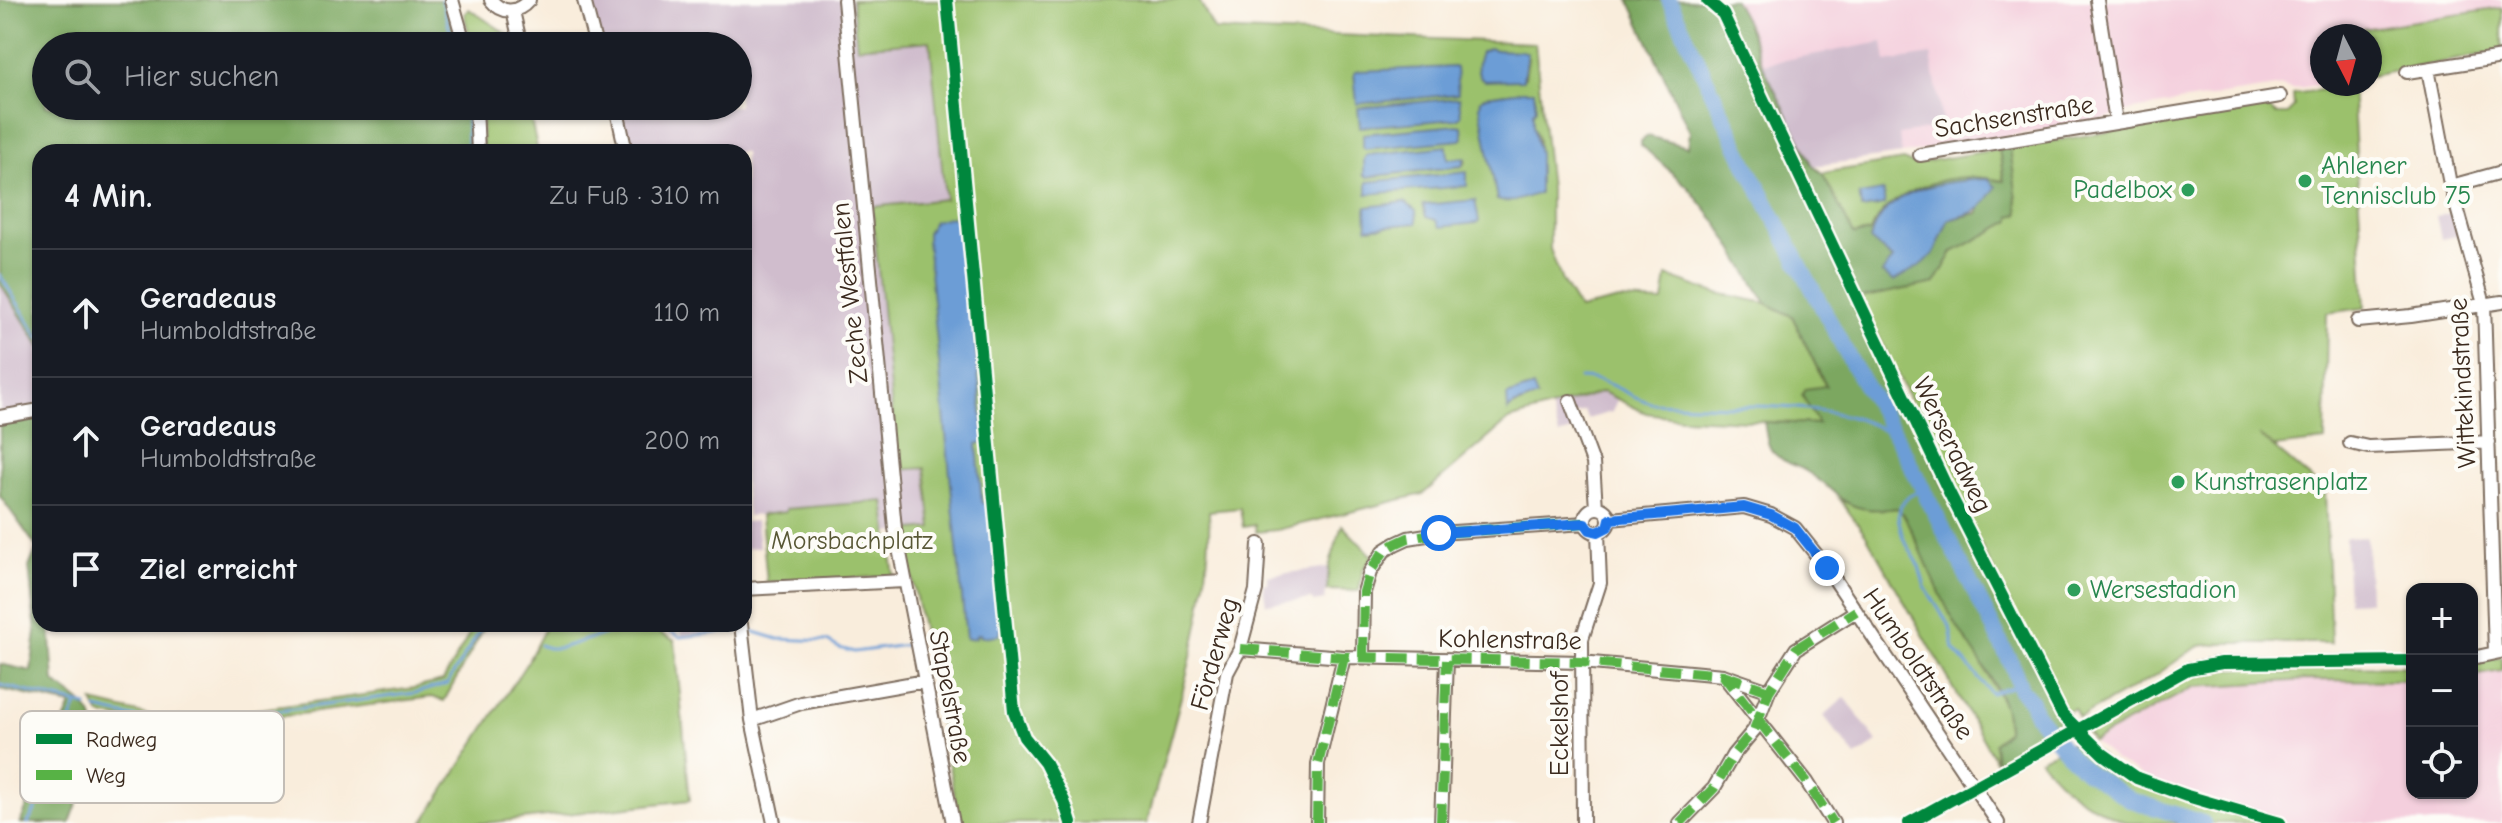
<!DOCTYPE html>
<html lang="de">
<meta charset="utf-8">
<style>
:root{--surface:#171b24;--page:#20242c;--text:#f1f3f6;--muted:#9ea1a6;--line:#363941}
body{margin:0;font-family:"Comic Neue",sans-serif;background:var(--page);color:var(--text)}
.controls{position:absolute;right:24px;bottom:24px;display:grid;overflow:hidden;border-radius:16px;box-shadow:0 2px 6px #0004}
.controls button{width:72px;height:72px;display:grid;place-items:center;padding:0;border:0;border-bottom:2px solid var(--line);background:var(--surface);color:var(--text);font:40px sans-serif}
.compass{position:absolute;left:2310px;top:24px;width:72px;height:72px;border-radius:50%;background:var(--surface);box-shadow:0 2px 6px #0004;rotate:174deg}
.stop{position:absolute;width:24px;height:24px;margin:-18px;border:6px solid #1a73e8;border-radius:50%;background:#fff}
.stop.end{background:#1a73e8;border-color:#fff;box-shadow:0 2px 8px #0008}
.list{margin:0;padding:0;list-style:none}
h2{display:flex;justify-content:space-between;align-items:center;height:104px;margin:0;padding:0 32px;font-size:34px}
h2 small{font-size:26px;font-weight:400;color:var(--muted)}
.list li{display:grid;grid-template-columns:52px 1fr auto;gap:24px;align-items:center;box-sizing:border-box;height:128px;padding:0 32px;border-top:2px solid var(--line)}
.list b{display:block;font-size:30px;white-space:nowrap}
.list p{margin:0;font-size:26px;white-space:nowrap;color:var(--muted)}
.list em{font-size:26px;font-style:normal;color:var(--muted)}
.icon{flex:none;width:44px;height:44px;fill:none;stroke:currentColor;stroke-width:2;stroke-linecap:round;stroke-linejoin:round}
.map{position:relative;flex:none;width:2502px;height:823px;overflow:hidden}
.search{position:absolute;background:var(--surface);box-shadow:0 2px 6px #0004;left:32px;top:32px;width:720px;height:88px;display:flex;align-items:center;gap:20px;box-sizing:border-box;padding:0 28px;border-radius:44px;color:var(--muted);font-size:30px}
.panel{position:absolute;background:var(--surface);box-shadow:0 2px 6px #0004;left:32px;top:144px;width:720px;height:488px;border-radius:24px}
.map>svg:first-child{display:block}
</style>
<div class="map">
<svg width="2502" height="823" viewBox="0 0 2502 823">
<rect width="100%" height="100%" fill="#fdfcf7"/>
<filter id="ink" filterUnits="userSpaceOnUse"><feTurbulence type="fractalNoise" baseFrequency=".0125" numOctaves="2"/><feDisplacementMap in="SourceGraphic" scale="16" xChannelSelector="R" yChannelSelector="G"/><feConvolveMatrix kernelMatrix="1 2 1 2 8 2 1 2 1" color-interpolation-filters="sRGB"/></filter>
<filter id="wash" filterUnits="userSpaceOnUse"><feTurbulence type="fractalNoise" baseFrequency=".006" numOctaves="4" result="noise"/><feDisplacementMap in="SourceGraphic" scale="32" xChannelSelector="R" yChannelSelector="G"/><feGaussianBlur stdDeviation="1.8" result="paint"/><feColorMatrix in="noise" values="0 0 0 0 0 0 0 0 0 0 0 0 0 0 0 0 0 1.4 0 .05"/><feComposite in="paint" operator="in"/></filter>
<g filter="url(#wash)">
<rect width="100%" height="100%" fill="#f9eddc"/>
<path fill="#f4cfdd" d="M1734,0H2502V8L2335,33V36H2322V84L2292,89L2282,86L2185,101L2133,110L2097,121L1902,154L1813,166L1762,64L1745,20Z
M2502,671V823H2289L2151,781L2117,761L2094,742L2194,688L2307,680L2412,681V793H2472V677Z"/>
<path fill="#d0bdcd" d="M589,0H852L857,47L930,40L945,200L872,207L898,469L925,467L932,528L888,533L883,501L787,509L786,512L748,516L744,482V152H630L620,106H738V46H601Z
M1883,42L1886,62L1931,55L1943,127L1899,134L1901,154L1813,166L1762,64Z
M2456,212L2462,235L2441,239L2436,216Z
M0,283L40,346V406L0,413Z
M1603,393L1617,400L1612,412L1587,419L1584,411L1571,415L1575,430L1559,435L1551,408Z
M756,521L759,547L744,549V522Z
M2367,537L2369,601L2348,602L2345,538Z
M1329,567L1325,600L1313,602L1312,599L1266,604L1263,584L1267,583V576Z
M681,624H732L733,628L682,635Z
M1845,697L1877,742L1856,757L1824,716Z"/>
<path fill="#9bc16c" stroke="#6b7645" stroke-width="2" fill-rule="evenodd" d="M852,0H1199L1214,30L1535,43L1550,189V249L1562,281L1579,309L1619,300L1663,302L1667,276L1712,292L1766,303L1792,316L1826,387L1805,389L1819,424L1682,418L1646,413L1603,392L1509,420L1423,494L1277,530L1256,532L1255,525L1243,527L1240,508L1209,511C1213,608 1171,728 1147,823H960L903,531L932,528L925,468L898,470L872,207L945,199L930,41L857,47ZM1509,52L1528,58L1525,77L1484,81L1478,70L1499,53ZM1522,91L1534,92L1536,109L1533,112V126L1538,139L1539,181L1497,200L1481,100L1486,96ZM1446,146L1448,159L1465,158L1466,161L1462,166L1368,177L1364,175ZM1405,202L1416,223L1368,228L1367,207ZM1525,389L1537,397L1508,409L1509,405Z
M2502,8V51L2370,76V36H2336L2335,33Z
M469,9L510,36L514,46H472L464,14Z
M2352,85L2365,308L2327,313L2325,441L2275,447L2259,435L2325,491L2331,643H2222L2200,646L2189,652L2155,676L2079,718L2074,708L2063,713L1860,298L1935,283L1953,252L2011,221L2010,216L2019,214L2010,148L2266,106L2276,114H2287L2294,107L2293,94Z
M482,106H528L538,152H482Z
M1999,149L2004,181L1985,178L1927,185L1873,224L1870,232L1853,236L1822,173L1903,160L1912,164Z
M1840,500C1858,508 1877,511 1897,508L1903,514L2005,708L2007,731C1996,740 1994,748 1996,762L1866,535Z
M884,501L894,576L767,583L761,515L786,512V509Z
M1342,525L1373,557L1363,569L1359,591L1327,590L1329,567Z
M475,624H486L444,701L432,697L198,727L173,728L100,715L93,702L151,716L196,718L414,688L443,681Z
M547,624H648L649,627L675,641L690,800L486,823H423L528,661Z
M2502,657V671L2472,676V663Z
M2412,666V681L2307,680L2194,687L2093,741L2084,730L2173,680L2199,670L2267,667V673H2291L2292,667Z
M2081,738C2126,792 2206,805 2270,823H2127C2090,807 2064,792 2040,759Z"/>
<path fill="#7ca760" stroke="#5c683f" stroke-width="2" fill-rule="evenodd" d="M0,0H446L458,46H46V106H470L472,152H40V346L0,283Z
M1629,0H1734L1745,20L1762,64L1813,166L1822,173L1854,235L1870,232C1887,192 1944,173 1985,178C1992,178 1997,181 2004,181L1999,149L2010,148L2019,214L2011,216V221L1953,252L1935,283L1855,299L1946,492L2065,724L1996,762L1994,743L2007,731C2010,690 1965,646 1948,610C1932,578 1920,545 1903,514L1897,508C1840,516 1844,493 1804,470C1793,464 1780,461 1772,451C1766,444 1766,430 1764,422L1818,424L1802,395L1805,389L1826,386L1792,316L1766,303L1717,223L1688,187L1641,145V141L1648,136L1688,147L1690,132ZM1988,179L1978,213L1948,220L1935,252L1883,273L1893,259L1870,239C1883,189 1943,181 1988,179Z
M40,415V624H50L54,682C66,692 86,703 92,717C103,745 79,796 70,823H20L71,705L0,689V664L31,671L36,632L29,567L37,548L0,496V422Z"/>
<path fill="#6c9dd6" stroke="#54647a" stroke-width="2" d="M1489,48C1504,54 1517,47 1527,53L1523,80L1484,81C1475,74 1477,62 1481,52Z
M1454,67L1456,68L1458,94L1357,104L1354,73L1357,71Z
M1522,91H1534L1536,109L1533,112V126L1539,153V193C1526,197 1511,205 1497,200L1480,107L1481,99L1486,96Z
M1459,98L1461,116L1456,119L1360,127L1358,108Z
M1457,125L1462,126L1463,138L1461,140L1365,149L1363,147V134Z
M1447,146L1448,159L1465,158L1462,166L1367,177L1364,175V159L1367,155Z
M1467,172V186L1367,194V182Z
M1988,179L1996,187C1978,214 1978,211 1948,220L1935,252L1924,263L1894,281L1882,273L1893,259L1870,240C1884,187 1942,181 1988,179Z
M1883,191L1885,205L1862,209L1859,195Z
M1475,200L1479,221L1477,223L1440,227L1436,220L1426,217L1423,205Z
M1405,202L1416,211L1417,223L1367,228L1366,207Z
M950,217L957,218L964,226L985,442L977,444L982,503H990L1002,629L999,635L981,637L980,634L976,635V638L966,639L927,240V233L934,221Z
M1533,387L1537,397C1528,403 1514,402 1508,411L1507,396Z"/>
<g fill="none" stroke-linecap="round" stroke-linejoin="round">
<path stroke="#6c9dd6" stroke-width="3" d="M442,0L454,46
M467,106V152
M0,275L40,339
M1580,378C1610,378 1624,395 1651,403C1681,404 1712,406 1743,406C1796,407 1851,407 1897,438
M1922,489L1908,497L1901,505L1898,517L1903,538L1918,563L1925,587L1950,627L1954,649L1991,693L2018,685
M658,624L680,637L735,631
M748,630L778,639L827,641L839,648L854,652L906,645
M540,645L548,648H560L636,624
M0,685L87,706
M97,709L159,723L182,724L415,693L447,684L484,624
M28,823L42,797L77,704"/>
<path stroke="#6c9dd6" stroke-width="16" d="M1669,0L1747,166L1853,365L1897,438L2013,667L2021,690L2030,700L2037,716L2067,753L2086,771L2131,800L2203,823"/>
</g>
</g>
<g filter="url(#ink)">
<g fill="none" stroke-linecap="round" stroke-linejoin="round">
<defs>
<path id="minor" d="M452,0L465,46
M491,0C502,14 517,14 529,0
M584,0L596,46
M844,0L895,528L953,823
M2097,0L2116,122
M513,11L521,46
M2428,69L2449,179L2484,304L2495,653
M2407,72L2502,57
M476,106L478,152
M616,106L626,152
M1920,155L2280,96
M2451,186L2502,172
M2358,321L2411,316L2502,302
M1570,401L1593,463L1596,508
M0,417L40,410
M2350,443L2368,447L2489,442
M1585 520a12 12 0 1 1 24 0a12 12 0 1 1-24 0Z
M1610,519L1744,507L1771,515L1795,528L1827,568L1998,823
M744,589L904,581
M741,624L752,720L774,823
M1240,649L1344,657L1581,662L1723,675L1807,782L1833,823
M1363,657L1364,592L1370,572L1384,551L1395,544L1408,538L1439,533L1585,523
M2472,658L2500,652
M1723,675L1769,691
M752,720L801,703L925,681
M1199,823L1227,673L1240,649L1256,590L1259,544
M1317,823L1318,764L1344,657
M1441,823L1447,660
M1583,823L1582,639L1600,583L1598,532
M1680,823L1714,788L1733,755L1754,730L1769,691L1796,649L1856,611
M1909,823L2188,669L2222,663L2412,661"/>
</defs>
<use href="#minor" stroke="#7e6e60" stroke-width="16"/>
<use href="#minor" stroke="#fff" stroke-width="12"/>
<path stroke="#57b245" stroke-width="10" stroke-dasharray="20 10" stroke-linecap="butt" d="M1240,649L1344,657L1581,662L1723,675L1807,782L1833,823
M1363,657L1364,592L1370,572L1384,551L1395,544L1408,538L1439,533L1585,523
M1723,675L1769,691
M1317,823L1318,764L1344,657
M1441,823L1447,660
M1680,823L1714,788L1733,755L1754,730L1769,691L1796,649L1856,611"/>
<defs>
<path id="cycleway" d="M947,0L1014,711L1024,737L1045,763L1064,801L1071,823
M1707,0L1723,14L1949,492L2062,714L2103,754L2137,778L2187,796L2280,823
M1909,823L2188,669L2222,663L2412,661"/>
</defs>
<use href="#cycleway" stroke="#fdfcf7" stroke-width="17"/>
<use href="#cycleway" stroke="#00873e" stroke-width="12"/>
</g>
</g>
<g fill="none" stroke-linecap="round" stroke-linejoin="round" filter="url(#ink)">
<path stroke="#1a73e8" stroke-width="10" d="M1439,533L1585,523L1590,530L1598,532L1608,527L1610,519L1744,507L1771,515L1795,528L1827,568"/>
</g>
<g fill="#2e9e5b" stroke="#fdfcf7" stroke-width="3">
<circle cx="2305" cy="181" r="8"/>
<circle cx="2188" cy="190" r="8"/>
<circle cx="2178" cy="482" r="8"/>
<circle cx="2074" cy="590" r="8"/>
</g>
<g text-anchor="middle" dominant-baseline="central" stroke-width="8" stroke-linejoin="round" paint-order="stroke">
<g font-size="26" fill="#3b2a1e" stroke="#fdfcf7">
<text transform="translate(2014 117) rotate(-9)">Sachsenstraße</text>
<text transform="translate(850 293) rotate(-96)">Zeche Westfalen</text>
<text transform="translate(2463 383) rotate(-93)">Wittekindstraße</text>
<text transform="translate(1952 445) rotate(64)">Werseradweg</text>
<text transform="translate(1510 640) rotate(1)">Kohlenstraße</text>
<text transform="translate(1215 654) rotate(-74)">Förderweg</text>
<text transform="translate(1918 664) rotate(56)">Humboldtstraße</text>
<text transform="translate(950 697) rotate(79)">Stapelstraße</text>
<text transform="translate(1560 724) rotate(-90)">Eckelshof</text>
</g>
<g font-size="26" fill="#27864d" stroke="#fdfcf7" text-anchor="start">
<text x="2321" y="166">Ahlener<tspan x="2321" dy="30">Tennisclub 75</tspan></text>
<text x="2172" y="190" text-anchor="end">Padelbox</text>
<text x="2194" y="482">Kunstrasenplatz</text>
<text x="2090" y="590">Wersestadion</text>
</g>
<g font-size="26" fill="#585735" stroke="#fdfcf7">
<text x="852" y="541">Morsbachplatz</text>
</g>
</g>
<rect x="20" y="711" width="264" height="92" rx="12" fill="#fdfcf7" stroke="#c3bdb6" stroke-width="2"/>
<rect x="36" y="734" width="36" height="10" fill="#00873e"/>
<rect x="36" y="770" width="36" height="10" fill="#57b245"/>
<g font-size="22" fill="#3b2a1e">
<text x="86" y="747">Radweg</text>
<text x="86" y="783">Weg</text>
</g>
</svg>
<div class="controls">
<button>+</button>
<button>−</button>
<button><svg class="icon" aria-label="locate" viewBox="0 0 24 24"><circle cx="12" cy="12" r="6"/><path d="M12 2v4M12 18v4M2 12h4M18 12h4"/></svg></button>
</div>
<svg class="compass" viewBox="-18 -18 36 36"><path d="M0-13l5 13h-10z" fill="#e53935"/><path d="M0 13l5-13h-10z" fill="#9ea1a6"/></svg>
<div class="stop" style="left:1439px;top:533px"></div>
<div class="stop end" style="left:1827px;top:568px"></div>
<div class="search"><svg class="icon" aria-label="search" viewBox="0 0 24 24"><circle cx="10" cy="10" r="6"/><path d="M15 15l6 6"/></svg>Hier suchen</div>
<section class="panel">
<h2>4 Min.<small>Zu Fuß · 310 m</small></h2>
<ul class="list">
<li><svg class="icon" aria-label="ahead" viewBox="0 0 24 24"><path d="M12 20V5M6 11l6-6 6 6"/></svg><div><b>Geradeaus</b><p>Humboldtstraße</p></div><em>110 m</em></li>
<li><svg class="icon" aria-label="ahead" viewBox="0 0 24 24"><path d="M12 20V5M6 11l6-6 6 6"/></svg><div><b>Geradeaus</b><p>Humboldtstraße</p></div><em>200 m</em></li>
<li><svg class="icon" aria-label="arrive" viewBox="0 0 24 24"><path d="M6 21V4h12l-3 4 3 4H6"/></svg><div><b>Ziel erreicht</b></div></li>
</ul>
</section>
</div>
